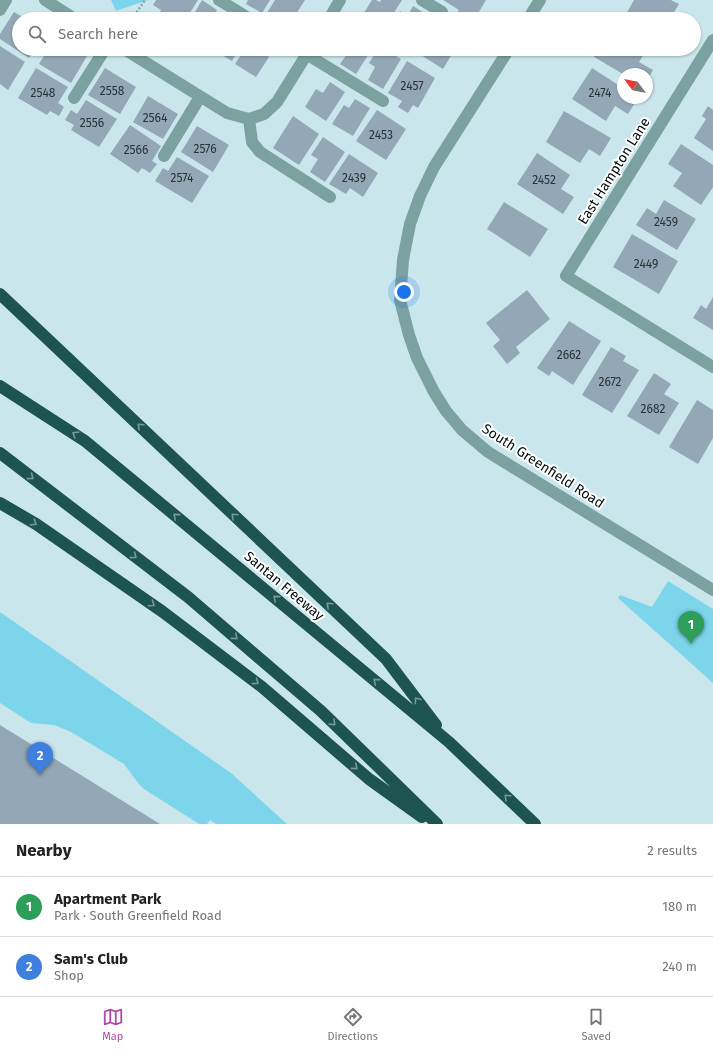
<!DOCTYPE html>
<meta charset="utf-8">
<style>
:root{--surface:#fff;--page:#f6f6f6;--text:#222;--muted:#767676;--line:#e0e0e0;--accent:#b247a8}
body{margin:0;font-family:"Fira Sans",sans-serif;background:var(--page);color:var(--text)}
.compass{position:absolute;left:617px;top:68px;width:36px;height:36px;border-radius:50%;background:var(--surface);box-shadow:0 1px 3px #0004;rotate:302deg}
.you{position:absolute;left:404px;top:292px;width:14px;height:14px;margin:-10px;border:3px solid #fff;border-radius:50%;background:#1a73e8;box-shadow:0 0 0 6px #1a73e833}
.badge{display:grid;place-items:center;width:26px;height:26px;border-radius:50%;background:var(--accent);color:#fff;font-size:13px;font-weight:700}
.pin{position:absolute;translate:-50% -33px;filter:drop-shadow(0 1px 2px #0008)}
.pin::after{content:'';position:absolute;top:21px;width:14px;height:12px;background:inherit;clip-path:polygon(0 0,100% 0,50% 100%)}
.list{margin:0;padding:0;list-style:none}
h2{display:flex;justify-content:space-between;align-items:center;height:52px;margin:0;padding:0 16px;font-size:17px}
h2 small{font-size:13px;font-weight:400;color:var(--muted)}
.list li{display:grid;grid-template-columns:26px 1fr auto;gap:12px;align-items:center;box-sizing:border-box;height:60px;padding:0 16px;border-top:1px solid var(--line)}
.list b{display:block;font-size:15px;white-space:nowrap}
.list p{margin:0;font-size:13px;white-space:nowrap;color:var(--muted)}
.list em{font-size:13px;font-style:normal;color:var(--muted)}
.icon{flex:none;width:22px;height:22px;fill:none;stroke:currentColor;stroke-width:2;stroke-linecap:round;stroke-linejoin:round}
.map{position:relative;flex:none;width:713px;height:824px;overflow:hidden}
.search{position:absolute;background:var(--surface);box-shadow:0 1px 3px #0004;left:12px;right:12px;top:12px;height:44px;display:flex;align-items:center;gap:10px;box-sizing:border-box;padding:0 14px;border-radius:22px;color:var(--muted);font-size:15px}
.sheet{height:172px;background:var(--surface)}
nav{display:flex;justify-content:space-around;align-items:center;box-sizing:border-box;height:56px;border-top:1px solid var(--line);background:var(--surface);font-size:11px;color:var(--muted)}
nav a{display:grid;justify-items:center;gap:2px}
nav .on{color:var(--accent)}
.map>svg:first-child{display:block}
</style>
<div class="map">
<svg width="713" height="824" viewBox="0 0 713 824">
<rect width="100%" height="100%" fill="#cae6ed"/>
<path fill="#7dd5eb" d="M111,0H148L116,11Z
M668,581L713,609V683L618,598L620,595L652,607Z
M0,612L231,773L287,824H216L210,820L207,824H199L144,789L138,783L124,764L71,732L54,725L31,723L0,703Z"/>
<path fill="#93a7b6" d="M156,0H198L186,19H161L157,17L161,10L153,5Z
M202,0L217,10L212,19H191Z
M248,0H270L262,13L246,4Z
M275,0H305L294,17L288,13L285,19H269L265,16Z
M372,0H376L380,2L381,0H402L390,19H368L362,16Z
M443,0H486L476,17L470,13L466,19H458L454,17L459,10Z
M634,0H671L679,4L670,19H629L625,16Z
M413,6L429,16L427,19H395L400,11L408,15Z
M14,12L26,19H19V49H35L29,58L0,39V34Z
M0,46L25,62L8,90L0,84Z
M48,49H76L87,56L71,83L39,64Z
M211,49H239L232,61Z
M245,49H265L263,53L269,57L256,77L235,64Z
M345,49H372L356,74L340,64L349,51Z
M378,49H384L401,59L383,89L368,80L375,67L369,63Z
M414,49H455L443,69L413,50Z
M599,49H647L639,62L653,70L647,80V74H623L594,57Z
M407,61L435,78L418,108L413,105L408,113L398,107L402,101L388,93Z
M36,68L68,87L58,103L64,107L59,116L50,111L47,115L18,98Z
M105,68L136,87L120,114L88,95Z
M592,68L623,88V98H638L628,114L615,106L606,121L572,99Z
M330,82L345,92L326,121L305,107L316,89L323,93Z
M148,96L178,114L163,139L133,122Z
M355,99L370,108L353,136L332,124L344,105L349,108Z
M86,100L117,119L99,147L71,130L74,125L65,120L71,110L77,114Z
M708,106L713,110V151L694,138L706,119L702,116Z
M377,110L406,129L386,160L356,141Z
M564,111L611,138L600,156L589,149L580,163L546,142Z
M293,116L319,134L299,165L273,148Z
M130,125L161,146L152,161L157,164L150,173L142,168L138,173L110,154Z
M197,126L229,145L213,172L181,152Z
M323,137L345,152L325,182L310,172L318,159L311,155Z
M681,144L713,165V187L701,205L673,186L682,173L668,164Z
M537,153L570,175L561,189L574,197L563,214L517,184Z
M349,154L378,173L363,197L350,188L346,194L329,184Z
M177,157L209,176L192,203L155,181L163,168L168,171Z
M664,200L696,219L677,250L636,225L647,208L656,214Z
M504,202L548,229L530,257L487,229Z
M632,234L678,261L659,294L613,267Z
M527,290L550,319L516,347L520,353L507,364L493,346L500,340L486,323Z
M713,297V330L693,318L701,305L706,309Z
M569,321L601,341L573,385L552,371L549,376L537,368Z
M611,347L626,356L623,361L639,370L612,413L582,395Z
M654,373L671,384L664,394L679,403L659,435L627,416Z
M697,400L713,410V438L698,464L669,447Z
M0,725L160,824H0Z"/>
<g fill="none" stroke-linecap="round" stroke-linejoin="round">
<path stroke="#8ea4aa" stroke-width="2.5" stroke-dasharray="2 2" stroke-linecap="butt" d="M132,19L145,0"/>
<path stroke="#7ba2a0" stroke-width="12" d="M45,0L75,19
M219,0L250,19
M422,0L442,12
M0,10L6,0
M329,19L340,0
M528,19L540,0
M713,40L566,276L713,367
M124,49L227,113L249,119L264,114L277,102L310,49
M298,49L383,101
M509,49L434,167L420,196L410,224L403,260L400,300L409,335L417,358L434,392L446,411L462,430L488,452L713,590
M74,98L105,49
M249,119L252,142L260,152L330,197
M164,156L200,97"/>
<path stroke="#1d5452" stroke-width="12" d="M0,294L386,659L436,725
M0,386L85,441L449,742L535,824
M0,453L188,597L321,711L437,824
M0,503L36,524L163,612L262,687L369,779L422,817"/>
</g>
<defs><path id="oneway-chevron" d="M-2-3.5L2.5 0L-2 3.5" fill="none" stroke-width="1.6" stroke-linecap="round" stroke-linejoin="round"/></defs>
<g stroke="#779897">
<use href="#oneway-chevron" transform="translate(140 426) rotate(-137)"/>
<use href="#oneway-chevron" transform="translate(75 434) rotate(-148)"/>
<use href="#oneway-chevron" transform="translate(31 477) rotate(37)"/>
<use href="#oneway-chevron" transform="translate(176 516) rotate(-140)"/>
<use href="#oneway-chevron" transform="translate(234 516) rotate(-137)"/>
<use href="#oneway-chevron" transform="translate(34 523) rotate(32)"/>
<use href="#oneway-chevron" transform="translate(134 556) rotate(37)"/>
<use href="#oneway-chevron" transform="translate(276 598) rotate(-140)"/>
<use href="#oneway-chevron" transform="translate(152 604) rotate(35)"/>
<use href="#oneway-chevron" transform="translate(329 605) rotate(-137)"/>
<use href="#oneway-chevron" transform="translate(235 637) rotate(41)"/>
<use href="#oneway-chevron" transform="translate(376 681) rotate(-140)"/>
<use href="#oneway-chevron" transform="translate(256 682) rotate(37)"/>
<use href="#oneway-chevron" transform="translate(417 700) rotate(-127)"/>
<use href="#oneway-chevron" transform="translate(333 723) rotate(44)"/>
<use href="#oneway-chevron" transform="translate(355 767) rotate(41)"/>
<use href="#oneway-chevron" transform="translate(507 797) rotate(-136)"/>
</g>
<g text-anchor="middle" dominant-baseline="central" stroke-width="4" stroke-linejoin="round" paint-order="stroke">
<g font-size="12" fill="#283439">
<text x="412" y="86">2457</text>
<text x="112" y="91">2558</text>
<text x="43" y="93">2548</text>
<text x="600" y="93">2474</text>
<text x="155" y="118">2564</text>
<text x="92" y="123">2556</text>
<text x="381" y="135">2453</text>
<text x="205" y="149">2576</text>
<text x="136" y="150">2566</text>
<text x="182" y="178">2574</text>
<text x="354" y="178">2439</text>
<text x="544" y="180">2452</text>
<text x="666" y="222">2459</text>
<text x="646" y="264">2449</text>
<text x="569" y="355">2662</text>
<text x="610" y="382">2672</text>
<text x="653" y="409">2682</text>
</g>
<g font-size="14" fill="#050d0f" stroke="#fff">
<text transform="translate(614 171) rotate(-58)">East Hampton Lane</text>
<text transform="translate(543 466) rotate(33)">South Greenfield Road</text>
<text transform="translate(284 586) rotate(40)">Santan Freeway</text>
</g>
</g>
</svg>
<svg class="compass" viewBox="-18 -18 36 36"><path d="M0-13l5 13h-10z" fill="#e53935"/><path d="M0 13l5-13h-10z" fill="#767676"/></svg>
<div class="you"></div>
<div class="pin badge" style="left:691px;top:644px;background:#2e9e5b">1</div>
<div class="pin badge" style="left:40px;top:775px;background:#3f7fe0">2</div>
<div class="search"><svg class="icon" aria-label="search" viewBox="0 0 24 24"><circle cx="10" cy="10" r="6"/><path d="M15 15l6 6"/></svg>Search here</div>
</div>
<section class="sheet">
<h2>Nearby<small>2 results</small></h2>
<ul class="list">
<li><span class="badge" style="background:#2e9e5b">1</span><div><b>Apartment Park</b><p>Park · South Greenfield Road</p></div><em>180 m</em></li>
<li><span class="badge" style="background:#3f7fe0">2</span><div><b>Sam's Club</b><p>Shop</p></div><em>240 m</em></li>
</ul>
</section>
<nav>
<a class="on"><svg class="icon" aria-label="map" viewBox="0 0 24 24"><path d="M3 6l6-2 6 2 6-2v14l-6 2-6-2-6 2zM9 4v14M15 6v14"/></svg>Map</a>
<a><svg class="icon" aria-label="directions" viewBox="0 0 24 24"><path d="M12 3l9 9-9 9-9-9zM9 14v-3h6M13 9l2 2-2 2"/></svg>Directions</a>
<a><svg class="icon" aria-label="saved" viewBox="0 0 24 24"><path d="M7 4h10v16l-5-4-5 4z"/></svg>Saved</a>
</nav>
